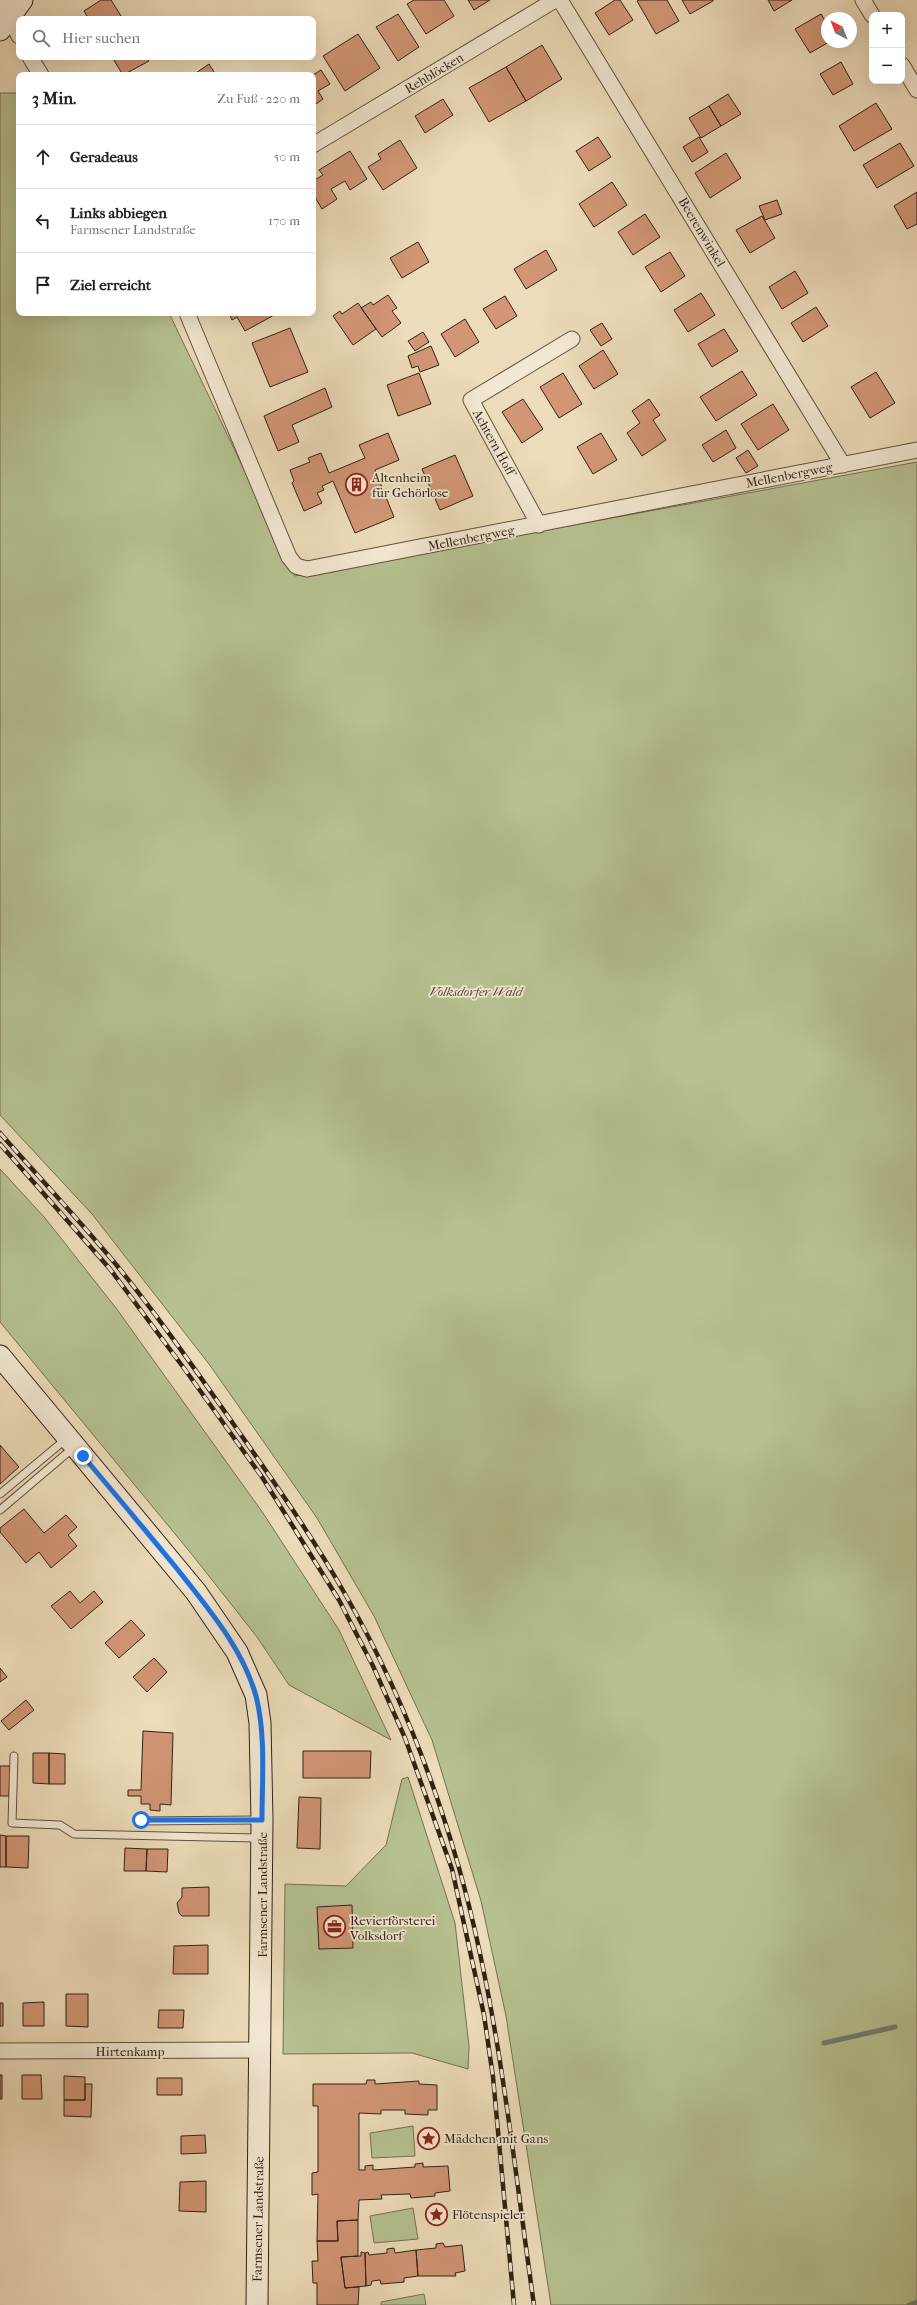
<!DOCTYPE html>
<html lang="de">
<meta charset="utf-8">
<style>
:root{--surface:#fff;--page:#f6f6f6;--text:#202124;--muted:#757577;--line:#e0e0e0}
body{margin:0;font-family:"IM FELL French Canon",serif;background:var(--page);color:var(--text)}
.controls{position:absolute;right:12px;top:12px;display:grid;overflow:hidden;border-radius:8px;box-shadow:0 4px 16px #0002}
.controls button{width:36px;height:36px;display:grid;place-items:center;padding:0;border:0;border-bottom:1px solid var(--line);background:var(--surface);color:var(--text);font:20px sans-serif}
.compass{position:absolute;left:821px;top:12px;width:36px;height:36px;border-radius:50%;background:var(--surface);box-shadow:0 4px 16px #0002;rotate:318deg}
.stop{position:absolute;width:12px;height:12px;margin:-9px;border:3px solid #1a73e8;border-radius:50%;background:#fff}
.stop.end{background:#1a73e8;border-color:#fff;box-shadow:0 1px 4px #0008}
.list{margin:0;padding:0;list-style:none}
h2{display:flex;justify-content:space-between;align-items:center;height:52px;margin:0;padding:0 16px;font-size:17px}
h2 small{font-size:13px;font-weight:400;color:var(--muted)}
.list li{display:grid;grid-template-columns:26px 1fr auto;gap:12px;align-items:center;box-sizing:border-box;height:64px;padding:0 16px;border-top:1px solid var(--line)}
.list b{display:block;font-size:15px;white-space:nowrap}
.list p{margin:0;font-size:13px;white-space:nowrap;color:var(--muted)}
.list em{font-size:13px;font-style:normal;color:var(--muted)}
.icon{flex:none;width:22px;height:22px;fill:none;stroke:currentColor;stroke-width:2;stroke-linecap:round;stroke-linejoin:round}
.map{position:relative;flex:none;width:917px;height:2305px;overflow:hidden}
.search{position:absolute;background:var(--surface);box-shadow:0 4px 16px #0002;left:16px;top:16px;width:300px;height:44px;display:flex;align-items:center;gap:10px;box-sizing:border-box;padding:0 14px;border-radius:8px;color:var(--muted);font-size:15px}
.panel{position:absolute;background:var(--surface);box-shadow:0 4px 16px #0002;left:16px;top:72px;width:300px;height:244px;border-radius:8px}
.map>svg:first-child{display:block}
</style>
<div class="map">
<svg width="917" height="2305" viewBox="0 0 917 2305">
<rect width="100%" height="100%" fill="#eddcb9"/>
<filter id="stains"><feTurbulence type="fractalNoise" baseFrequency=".005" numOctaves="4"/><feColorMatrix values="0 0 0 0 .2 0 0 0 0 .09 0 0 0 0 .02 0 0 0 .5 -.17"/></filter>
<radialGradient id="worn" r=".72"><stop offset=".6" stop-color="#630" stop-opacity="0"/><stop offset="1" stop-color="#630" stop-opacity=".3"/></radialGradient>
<path fill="#b6c191" stroke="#747152" d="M0,93H19V313H169L295,576L917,462V2305H551L506,2016L481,1901L432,1740L374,1616L317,1518L209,1364L92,1214L0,1115Z
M0,1169L45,1218L116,1308L263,1513L339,1630L391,1740L289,1685L257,1637L190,1552L0,1322Z
M408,1777L455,1923L469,2046L468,2069L412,2053L283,2054L285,1884L346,1886L386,1845L402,1779Z
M413,2126L415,2156L372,2158L370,2133Z
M413,2208L418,2239L374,2243L370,2216Z
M424,2294L426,2305H381V2302Z"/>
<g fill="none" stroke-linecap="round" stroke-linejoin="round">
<path stroke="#6f7e70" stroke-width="5" d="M824,2043L895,2027
M909,2305L917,2302"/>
</g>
<path fill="#d29677" stroke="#312114" d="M101,0H111L123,19H89L84,11Z
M414,0H444L454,16L426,34L407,4Z
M468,0H490L474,10Z
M615,0H620L633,20L609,35L595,13Z
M639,0H667L679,21L656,34L637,1Z
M682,0H713V1L690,14Z
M768,0H792L774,11Z
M398,14L419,47L398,61L376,27Z
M821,14L827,24L829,42L810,53L795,29Z
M358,34L380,68L345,91L323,56Z
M542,45L562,79L526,101L506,67Z
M112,57H146L149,61L123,75Z
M841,62L853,84L833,95L820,74Z
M209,64L216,75H197L196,73Z
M506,67L526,101L489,122L469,88Z
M321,70L330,84L318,91L323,99L313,106V75Z
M728,94L741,114L721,126L709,106Z
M443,99L453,115L425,133L415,116Z
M876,103L892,129L854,151L839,126Z
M709,106L721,126L701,138L689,118Z
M598,137L611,157L589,171L576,151Z
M699,137L708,152L692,162L683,147Z
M400,140L417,168L383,190L368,167L381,159L378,154Z
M900,143L914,166L877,188L863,165Z
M350,151L367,179L350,190L345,181L331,189L337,199L322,209L313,194V181L323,175L319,170Z
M726,153L741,178L710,198L695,173Z
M612,182L627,205L594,227L579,204Z
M917,192V224L907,229L894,206Z
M777,200L782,214L765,220L759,206Z
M645,214L660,237L633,255L618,232Z
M762,216L775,238L750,253L736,230Z
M418,242L429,262L402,278L390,258Z
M546,250L557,270L526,289L514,269Z
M670,252L685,276L661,292L645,267Z
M795,271L808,293L782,309L769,287Z
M701,293L715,315L688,332L674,310Z
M388,295L397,308L392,311L401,323L382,337L361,308L371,302L373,305Z
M505,296L517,316L496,329L483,309Z
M358,303L376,329L353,345L333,316L340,311L342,314Z
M816,307L828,326L803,342L791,323Z
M229,313H278L245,331L237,317L232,320Z
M465,319L479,342L455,357L441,334Z
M602,323L612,339L601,346L590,330Z
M290,328L308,372L270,387L252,343Z
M724,329L738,351L712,367L698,344Z
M423,332L429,342L415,351L408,341Z
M431,346L439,365L420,372L418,366L412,368L408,356Z
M603,350L618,374L594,389L579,366Z
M742,371L757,395L716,421L700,397Z
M876,372L895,403L870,418L851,387Z
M419,373L431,404L398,416L387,385Z
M563,373L582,404L559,418L540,387Z
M325,388L332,407L292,425L299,442L278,451L264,416Z
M523,399L543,429L522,443L502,412Z
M649,399L660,415L653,420L666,440L642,456L627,433L640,423L632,411Z
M773,404L789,430L758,450L741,424Z
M726,430L736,448L713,462L702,445Z
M388,433L399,460L375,470L394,517L355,533L333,481L322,486L324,490L317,493L322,503L304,511L292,483L294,481L290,470L310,462L308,458L321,453L329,473L365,458L359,445Z
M601,433L617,460L593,474L577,447Z
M748,450L758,466L746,473L736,458Z
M455,455L473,496L440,510L422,469Z
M0,1445L19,1467L0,1484Z
M24,1509L44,1533L66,1515L77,1527L68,1535L77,1546L51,1568L39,1552L26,1563L0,1532V1528Z
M70,1591L80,1603L94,1591L103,1602L71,1629L51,1606Z
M131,1620L145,1635L119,1658L105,1643Z
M154,1658L167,1672L147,1692L133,1677Z
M0,1668L7,1677L0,1682Z
M26,1700L34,1710L9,1730L1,1721Z
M143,1731L173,1733L171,1805L160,1804V1811L150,1810V1804H141V1796H128V1790H141Z
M303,1751H371L370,1778H303Z
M33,1753H49V1784L33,1783Z
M49,1753L65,1754V1784H49Z
M0,1766H10L9,1796H0Z
M299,1797L321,1798L320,1849L297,1848Z
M0,1835L6,1836V1867H0Z
M6,1836H29L28,1868L6,1867Z
M125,1848L147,1849L146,1871H124Z
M147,1849H168L167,1872L146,1871Z
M209,1887V1916H182L179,1913L177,1903L182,1897V1888Z
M352,1905L353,1948L319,1949L317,1907Z
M208,1945V1974H173L174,1946Z
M66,1994H88V2027L66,2026Z
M44,2002V2026H23V2003Z
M0,2003H3V2026H0Z
M159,2010H184L183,2028H158Z
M0,2075H2V2099H0Z
M22,2075H41L42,2099H22Z
M64,2076L85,2077V2100H64Z
M157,2078H182V2095H157Z
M367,2080H375V2084L419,2081V2084L437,2085V2110H428V2115L405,2114V2110H381V2114L359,2113V2170H365V2166L373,2165V2170L415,2167V2164L423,2163V2167L448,2166L450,2191L435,2193V2196L411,2198L410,2194L381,2195L382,2199L359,2200L358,2220L337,2221L338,2241H317L318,2194L312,2195V2173L318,2172V2106H313V2084H366Z
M85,2084H92L91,2117L64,2116V2100H85Z
M205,2135L206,2153L181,2154V2136Z
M206,2181V2212L179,2211L180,2182Z
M358,2220V2256L341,2257L345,2288L359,2287L358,2305H317V2283H313L312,2261H318L317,2241H338L337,2221Z
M443,2243L445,2247L462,2245L465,2271L455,2273L456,2276H418L416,2250L436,2248V2244Z
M394,2248L395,2253L416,2250L418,2276L404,2278V2282L381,2284L380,2280L372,2281L371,2285L366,2286L365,2253L368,2252L369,2255L387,2253V2249Z
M361,2252L365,2253L366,2286L345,2288L341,2257L361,2256Z"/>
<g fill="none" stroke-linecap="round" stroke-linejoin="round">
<defs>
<path id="lane" d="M0,1494L66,1439
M0,1510L73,1448
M14,1756L12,1823L60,1825L74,1834L260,1838
M141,1821L260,1820"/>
<path id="street" d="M2,0L19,36
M560,0L843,465
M863,0L872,15
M30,57L41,75
M902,65L917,90
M313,145L555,0
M187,313L289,557L296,566L307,569L917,450
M539,525L471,400L572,339
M0,2051L261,2050"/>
<path id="secondary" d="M0,30L22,0
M0,1356L196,1592L237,1652L256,1695L260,1723L262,1820L257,2305"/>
</defs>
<use href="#lane" stroke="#60503d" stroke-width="9"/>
<use href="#street" stroke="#60503d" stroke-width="17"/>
<use href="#secondary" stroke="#312114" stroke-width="23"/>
<use href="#lane" stroke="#f3e8d2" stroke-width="7"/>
<use href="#street" stroke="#f3e8d2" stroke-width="15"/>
<use href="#secondary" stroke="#f3e8d2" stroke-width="21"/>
<defs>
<path id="rail" d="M0,1133C38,1176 77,1218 114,1262C156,1313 194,1368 232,1422C271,1478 311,1534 345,1594C394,1679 432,1773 459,1868C499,2010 513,2159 534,2305
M0,1144L110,1269L186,1371L262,1477L339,1600L373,1666L405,1738L452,1869L484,2015L493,2077L514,2305"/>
</defs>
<use href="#rail" stroke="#312114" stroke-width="4.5"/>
<use href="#rail" stroke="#f3e8d2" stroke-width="3" stroke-dasharray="9" stroke-linecap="butt"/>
</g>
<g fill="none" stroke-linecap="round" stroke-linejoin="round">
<path stroke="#1a73e8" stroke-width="5" d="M83,1456C115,1494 147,1532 178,1570C208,1608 243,1649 256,1696C266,1735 262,1780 262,1820H141"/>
</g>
<defs>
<symbol id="building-ring" viewBox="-11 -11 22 22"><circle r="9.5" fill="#f3e8d2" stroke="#8f2418" stroke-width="1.5"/><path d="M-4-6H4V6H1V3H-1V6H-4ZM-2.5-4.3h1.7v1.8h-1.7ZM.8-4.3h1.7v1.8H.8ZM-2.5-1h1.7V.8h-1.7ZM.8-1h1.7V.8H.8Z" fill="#8f2418"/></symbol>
<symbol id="office-ring" viewBox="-11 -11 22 22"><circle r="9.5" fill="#f3e8d2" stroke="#8f2418" stroke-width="1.5"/><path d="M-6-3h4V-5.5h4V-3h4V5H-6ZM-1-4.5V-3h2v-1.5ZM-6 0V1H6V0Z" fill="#8f2418"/></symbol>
<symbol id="sight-ring" viewBox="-11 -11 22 22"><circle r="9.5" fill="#f3e8d2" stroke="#8f2418" stroke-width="1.5"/><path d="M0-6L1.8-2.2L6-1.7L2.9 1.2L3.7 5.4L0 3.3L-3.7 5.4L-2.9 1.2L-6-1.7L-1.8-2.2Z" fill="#8f2418"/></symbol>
</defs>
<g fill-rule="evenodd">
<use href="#building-ring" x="344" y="472" width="25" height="25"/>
<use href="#office-ring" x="322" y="1914" width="25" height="25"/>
<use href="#sight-ring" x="416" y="2126" width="25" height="25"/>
<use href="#sight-ring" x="424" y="2202" width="25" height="25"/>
</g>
<g text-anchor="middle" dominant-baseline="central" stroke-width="3.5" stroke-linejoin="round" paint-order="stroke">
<g font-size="13" fill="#312114" stroke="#f3e8d2">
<text transform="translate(434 73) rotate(-31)">Rehblöcken</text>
<text transform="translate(702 232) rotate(59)">Beerenwinkel</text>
<text transform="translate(494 442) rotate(61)">Achtern Hoff</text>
<text transform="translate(789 475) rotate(-11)">Mellenbergweg</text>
<text transform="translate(471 538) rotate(-11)">Mellenbergweg</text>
<text transform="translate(262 1895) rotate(-90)">Farmsener Landstraße</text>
<text x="130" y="2051">Hirtenkamp</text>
<text transform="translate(258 2219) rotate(-89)">Farmsener Landstraße</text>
</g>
<g font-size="13" fill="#312114" stroke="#f3e8d2" text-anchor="start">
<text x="372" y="477">Altenheim<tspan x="372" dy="15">für Gehörlose</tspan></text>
<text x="350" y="1920">Revierförsterei<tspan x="350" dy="15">Volksdorf</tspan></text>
<text x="444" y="2138">Mädchen mit Gans</text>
<text x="452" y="2214">Flötenspieler</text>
</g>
<g font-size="13" font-style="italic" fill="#524933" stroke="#f3e8d2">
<text x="476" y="991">Volksdorfer Wald</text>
</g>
</g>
<rect width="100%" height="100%" filter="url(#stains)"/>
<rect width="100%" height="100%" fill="url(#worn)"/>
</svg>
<div class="controls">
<button>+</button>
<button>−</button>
</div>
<svg class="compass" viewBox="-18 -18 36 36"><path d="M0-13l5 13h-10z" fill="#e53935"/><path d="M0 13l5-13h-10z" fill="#757577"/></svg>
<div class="stop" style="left:141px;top:1820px"></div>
<div class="stop end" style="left:83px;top:1456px"></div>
<div class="search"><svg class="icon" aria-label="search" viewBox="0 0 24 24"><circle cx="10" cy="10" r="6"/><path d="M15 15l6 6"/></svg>Hier suchen</div>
<section class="panel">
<h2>3 Min.<small>Zu Fuß · 220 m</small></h2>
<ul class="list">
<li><svg class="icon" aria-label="ahead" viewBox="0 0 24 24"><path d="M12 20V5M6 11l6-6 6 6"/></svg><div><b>Geradeaus</b></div><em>50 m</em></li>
<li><svg class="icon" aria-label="left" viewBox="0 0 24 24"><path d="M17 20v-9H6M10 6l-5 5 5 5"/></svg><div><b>Links abbiegen</b><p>Farmsener Landstraße</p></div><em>170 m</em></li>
<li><svg class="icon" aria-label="arrive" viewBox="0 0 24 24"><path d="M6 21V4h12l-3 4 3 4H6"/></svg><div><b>Ziel erreicht</b></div></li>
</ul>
</section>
</div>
